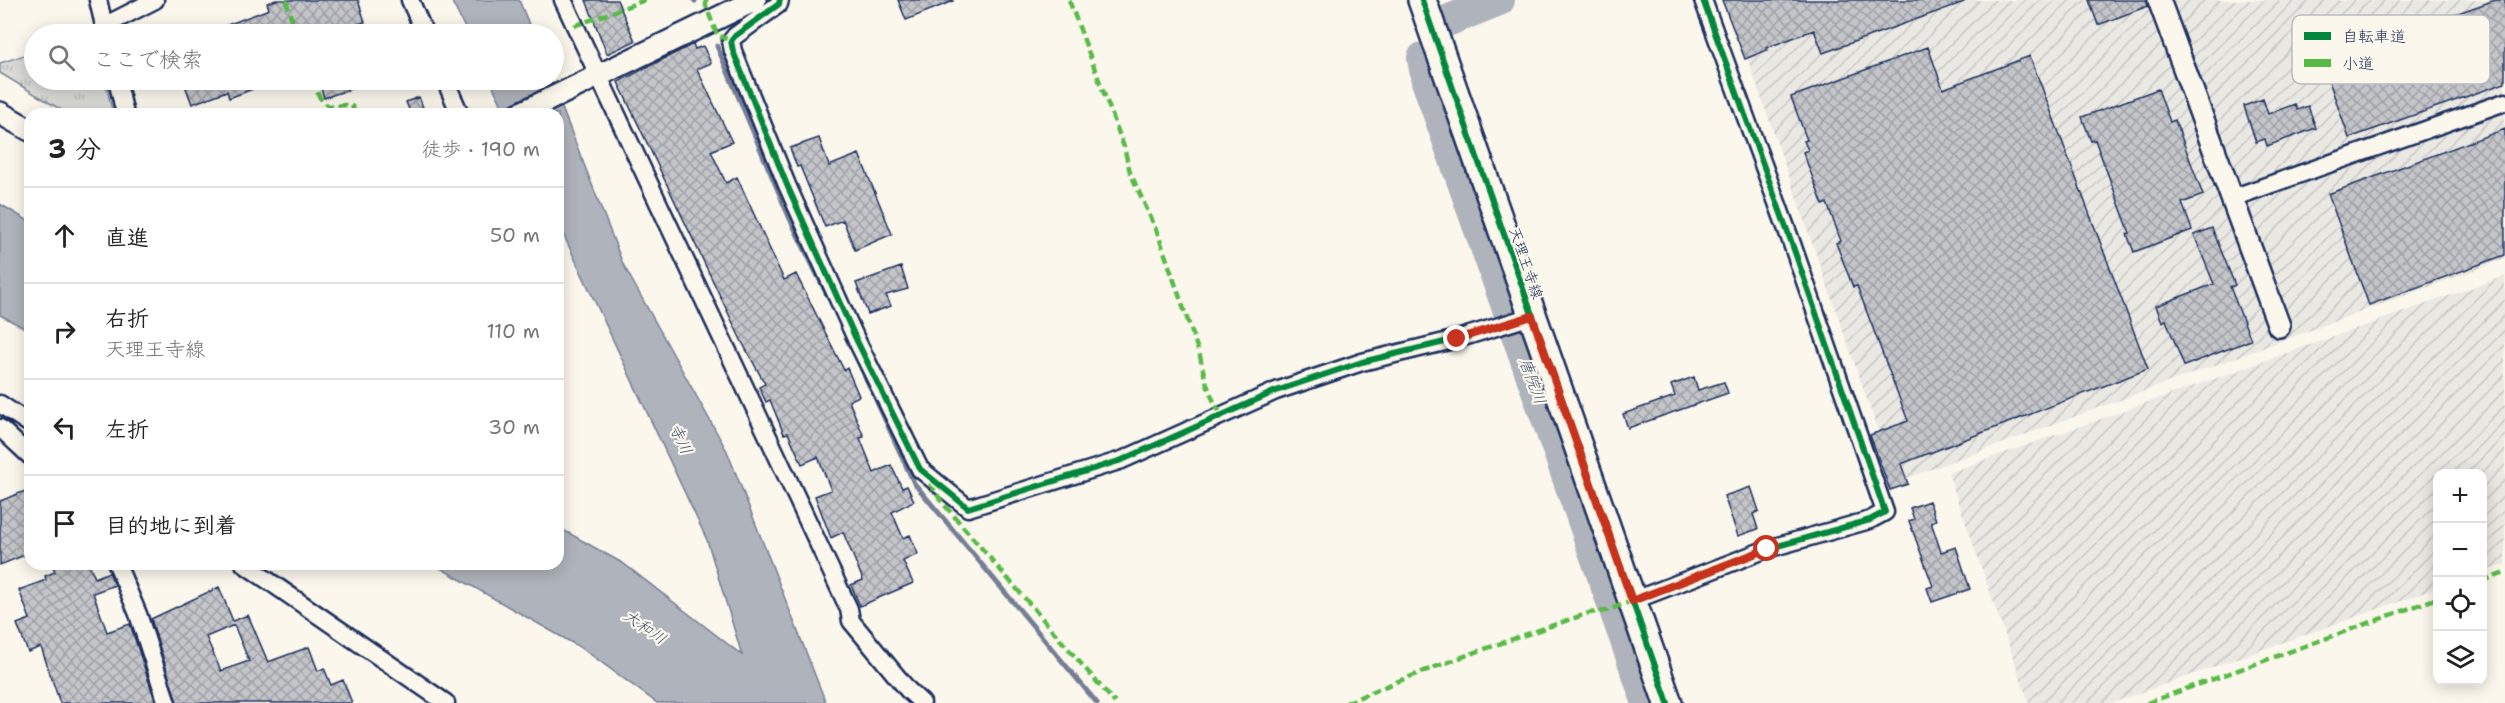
<!DOCTYPE html>
<html lang="ja">
<meta charset="utf-8">
<style>
:root{--surface:#fff;--page:#f6f6f6;--text:#222;--muted:#767676;--line:#e0e0e0}
body{margin:0;font-family:"Shantell Sans","Klee One",sans-serif;background:var(--page);color:var(--text)}
.controls{position:absolute;right:18px;bottom:18px;display:grid;overflow:hidden;border-radius:12px;box-shadow:0 3px 15px #0003}
.controls button{width:54px;height:54px;display:grid;place-items:center;padding:0;border:0;border-bottom:2px solid var(--line);background:var(--surface);color:var(--text);font:30px sans-serif}
.stop{position:absolute;width:18px;height:18px;margin:-14px;border:4px solid #c8321e;border-radius:50%;background:#fff}
.stop.end{background:#c8321e;border-color:#fff;box-shadow:0 2px 6px #0008}
.list{margin:0;padding:0;list-style:none}
h2{display:flex;justify-content:space-between;align-items:center;height:78px;margin:0;padding:0 24px;font-size:26px}
h2 small{font-size:20px;font-weight:400;color:var(--muted)}
.list li{display:grid;grid-template-columns:39px 1fr auto;gap:18px;align-items:center;box-sizing:border-box;height:96px;padding:0 24px;border-top:2px solid var(--line)}
.list b{display:block;font-size:22px;white-space:nowrap}
.list p{margin:0;font-size:20px;white-space:nowrap;color:var(--muted)}
.list em{font-size:20px;font-style:normal;color:var(--muted)}
.icon{flex:none;width:33px;height:33px;fill:none;stroke:currentColor;stroke-width:2;stroke-linecap:round;stroke-linejoin:round}
.map{position:relative;flex:none;width:2505px;height:703px;overflow:hidden}
.search{position:absolute;background:var(--surface);box-shadow:0 3px 15px #0003;left:24px;top:24px;width:540px;height:66px;display:flex;align-items:center;gap:15px;box-sizing:border-box;padding:0 21px;border-radius:33px;color:var(--muted);font-size:22px}
.panel{position:absolute;background:var(--surface);box-shadow:0 3px 15px #0003;left:24px;top:108px;width:540px;height:462px;border-radius:18px}
.map>svg:first-child{display:block}
</style>
<div class="map">
<svg width="2505" height="703" viewBox="0 0 2505 703">
<defs>
<pattern id="industrial-furrows" width="10" height="10" patternUnits="userSpaceOnUse" patternTransform="scale(1.5)"><rect width="10" height="10" fill="#eae8e2"/><path d="M-1 1l2-2M0 10L10 0M9 11l2-2" fill="none" stroke="#c8c7c4"/></pattern>
<pattern id="park-tufts" width="24" height="20" patternUnits="userSpaceOnUse" patternTransform="scale(1.5)"><rect width="24" height="20" fill="#dadad7"/><path d="M3 7l-1-3M5 7V3M7 7l1-3M15 17l-1-3M17 17v-4M19 17l1-3" fill="none" stroke="#babbbb"/></pattern>
<pattern id="building-cross-hatch" width="8" height="8" patternUnits="userSpaceOnUse" patternTransform="scale(1.5)"><rect width="8" height="8" fill="#c3c5c9"/><path d="M0 0l8 8M0 8l8-8" fill="none" stroke="#9ea0a6"/></pattern>
</defs>
<rect width="100%" height="100%" fill="#fbf7ec"/>
<filter id="ink" filterUnits="userSpaceOnUse"><feTurbulence type="fractalNoise" baseFrequency=".0167" numOctaves="2"/><feDisplacementMap in="SourceGraphic" scale="12" xChannelSelector="R" yChannelSelector="G"/><feConvolveMatrix kernelMatrix="1 2 1 2 8 2 1 2 1" color-interpolation-filters="sRGB"/></filter>
<g filter="url(#ink)">
<path fill="url(#industrial-furrows)" d="M1727,0H2505V259L1896,482Z
M2505,276V564L2483,572L2482,474H2438L2437,588L2112,703H2029L1948,473Z"/>
<path fill="url(#park-tufts)" stroke="#7a849a" stroke-width="1.5" d="M34,52V80H105L113,114H68L0,73V63Z"/>
<path fill="#afb3bb" stroke="#747e96" stroke-width="1.5" d="M451,0H519L533,34H468Z
M490,80H551L623,264L727,451L826,703H657L583,649L433,564H558V527L624,564L742,655L707,540L558,223V114H506Z
M0,204L30,222V331L0,315Z"/>
<g fill="none" stroke-linecap="round" stroke-linejoin="round">
<path stroke="#747e96" stroke-width="5" d="M694,0L695,1
M717,46L790,219L827,295
M859,363L914,483L1097,703"/>
<path stroke="#afb3bb" stroke-width="32" d="M1447,21L1499,0
M1423,58L1427,81L1648,703"/>
</g>
<path fill="url(#building-cross-hatch)" stroke="#1b2f5e" stroke-width="1.5" fill-rule="evenodd" d="M276,0H358L365,22L325,34H204L269,9L267,3Z
M586,0H617L635,41L607,54Z
M898,0H953V1L906,20Z
M1722,0H1964V2L1823,53L1814,30L1766,48L1767,50L1745,59Z
M2089,0H2147L2148,6L2098,25Z
M2495,0H2505V83L2349,138L2322,61Z
M693,44L695,49L703,46L711,63L697,69L732,142L711,151L726,183L737,177L784,280L796,274L844,370L847,368L859,396L849,401L864,437L860,438L874,473L891,465L902,488L907,486L914,501L892,512L903,538L910,535L918,554L903,561L913,583L860,606L851,585L863,580L843,532L831,538L815,496L831,490L818,457L802,464L788,433L784,434L770,400L766,402L759,387L765,384L742,342L618,82Z
M1928,47L1943,89L2030,56L2148,369L1901,464L1908,484L1890,490L1870,435L1908,421L1857,286L1853,287L1836,243L1841,241L1827,203L1823,205L1803,152L1808,150L1804,141L1807,140L1791,97Z
M183,80H274V81L229,98L227,91L192,104Z
M338,80H360L362,85L324,98L320,85Z
M2158,89L2170,122L2175,120L2203,195L2182,203L2192,230L2134,252L2127,234L2130,233L2095,140L2091,141L2082,117Z
M419,97L424,110L411,114L406,102Z
M2263,99L2268,114L2295,104L2297,110L2308,106L2316,128L2267,146L2265,139L2256,142L2244,106Z
M2505,129V255L2369,305L2328,194Z
M819,138L829,166L859,154L892,234L855,250L843,220L825,227L800,166L797,167L790,148Z
M2212,228L2235,285L2230,287L2251,340L2184,366L2166,320L2162,322L2156,306L2214,284L2194,235Z
M901,267L908,289L886,295L891,306L868,314L856,283Z
M1694,377L1698,390L1724,382L1728,393L1628,428L1623,414L1675,396L1671,385Z
M1751,487L1759,511L1753,514L1758,529L1738,536L1724,496Z
M30,489V553L0,565V501Z
M1929,501L1936,520L1931,522L1941,552L1956,547L1970,589L1932,602L1927,588L1933,586L1909,521L1914,519L1910,508Z
M52,564H89L95,578L109,572L115,585L93,593L107,632L130,624L156,703H60L41,647L28,652L17,624L30,619L19,590L46,580L45,576L55,572Z
M219,587L233,621L248,615L268,662L309,647L318,671L324,668L331,685L343,680L352,703H177L151,619ZM234,625L249,661L221,671L206,637Z"/>
<g fill="none" stroke-linecap="round" stroke-linejoin="round">
<defs>
<path id="minor" d="M98,0L106,34
M410,0L425,34
M563,0L849,609L851,621L908,690L922,703
M780,0L779,4L735,36L731,41L733,51L787,185L856,339L920,469L968,508L1122,460L1276,391L1362,362L1457,339L1532,316
M104,26L155,0
M117,80L125,114
M445,80L460,114
M2232,198L2505,102
M0,404L30,424
M0,428L30,456
M117,564L138,614L167,703
M244,564L446,703
M1632,601L1767,549L1870,520L1885,512L1791,241L1703,0"/>
<path id="tertiary" d="M2159,0L2279,326
M0,113L30,130
M519,114L755,0"/>
<path id="primary" d="M1422,0L1668,703"/>
</defs>
<use href="#minor" stroke="#1b2f5e" stroke-width="21"/>
<use href="#tertiary" stroke="#1b2f5e" stroke-width="26"/>
<use href="#primary" stroke="#1b2f5e" stroke-width="32"/>
<use href="#minor" stroke="#fbf7ec" stroke-width="16"/>
<use href="#tertiary" stroke="#fbf7ec" stroke-width="21"/>
<use href="#primary" stroke="#fbf7ec" stroke-width="27"/>
<path stroke="#58b947" stroke-width="4.5" stroke-dasharray="9 4.5" stroke-linecap="butt" d="M286,0L296,34
M706,0V6L717,35L731,41
M1069,0L1124,147L1130,172L1158,234L1200,356C1204,376 1210,399 1222,415
M574,26L645,0
M312,80L320,98L328,106L347,105L353,107L355,114
M930,483L941,501L1115,703
M2482,581L2505,573
M1346,703C1426,668 1507,641 1589,613L1606,611L1632,601
M2147,703L2438,598"/>
<defs>
<path id="cycleway" d="M780,0L779,4L735,36L731,41L733,51L787,185L856,339L920,469L968,508L1122,460L1276,391L1362,362L1457,339L1532,316
M1422,0L1668,703
M1632,601L1767,549L1870,520L1885,512L1791,241L1703,0"/>
</defs>
<use href="#cycleway" stroke="#fbf7ec" stroke-width="10"/>
<use href="#cycleway" stroke="#00873e" stroke-width="6"/>
</g>
</g>
<g fill="none" stroke-linecap="round" stroke-linejoin="round" filter="url(#ink)">
<path stroke="#c8321e" stroke-width="8" d="M1457,339L1532,316L1632,601L1767,549"/>
</g>
<g text-anchor="middle" dominant-baseline="central" stroke-width="4.5" stroke-linejoin="round" paint-order="stroke">
<g font-size="15" fill="#1b2f5e" stroke="#fbf7ec">
<text transform="translate(1526 263) rotate(71)">天理王寺線</text>
</g>
<g font-size="16" font-style="italic" fill="#47577a" stroke="#fbf7ec">
<text transform="translate(1533 381) rotate(70)">唐院川</text>
<text transform="translate(681 439) rotate(65)">寺川</text>
<text transform="translate(645 627) rotate(35)">大和川</text>
</g>
</g>
<rect x="2292" y="15" width="198" height="69" rx="9" fill="#fbf7ec" stroke="#b8bbc1" stroke-width="1.5"/>
<rect x="2304" y="32" width="27" height="8" fill="#00873e"/>
<rect x="2304" y="59" width="27" height="8" fill="#58b947"/>
<g font-size="16" fill="#1b2f5e">
<text x="2342" y="42">自転車道</text>
<text x="2342" y="69">小道</text>
</g>
</svg>
<div class="controls">
<button>+</button>
<button>−</button>
<button><svg class="icon" aria-label="locate" viewBox="0 0 24 24"><circle cx="12" cy="12" r="6"/><path d="M12 2v4M12 18v4M2 12h4M18 12h4"/></svg></button>
<button><svg class="icon" aria-label="layers" viewBox="0 0 24 24"><path d="M12 4l9 5-9 5-9-5zM3 14l9 5 9-5"/></svg></button>
</div>
<div class="stop" style="left:1767px;top:549px"></div>
<div class="stop end" style="left:1457px;top:339px"></div>
<div class="search"><svg class="icon" aria-label="search" viewBox="0 0 24 24"><circle cx="10" cy="10" r="6"/><path d="M15 15l6 6"/></svg>ここで検索</div>
<section class="panel">
<h2>3 分<small>徒歩 · 190 m</small></h2>
<ul class="list">
<li><svg class="icon" aria-label="ahead" viewBox="0 0 24 24"><path d="M12 20V5M6 11l6-6 6 6"/></svg><div><b>直進</b></div><em>50 m</em></li>
<li><svg class="icon" aria-label="right" viewBox="0 0 24 24"><path d="M7 20v-9h11M14 6l5 5-5 5"/></svg><div><b>右折</b><p>天理王寺線</p></div><em>110 m</em></li>
<li><svg class="icon" aria-label="left" viewBox="0 0 24 24"><path d="M17 20v-9H6M10 6l-5 5 5 5"/></svg><div><b>左折</b></div><em>30 m</em></li>
<li><svg class="icon" aria-label="arrive" viewBox="0 0 24 24"><path d="M6 21V4h12l-3 4 3 4H6"/></svg><div><b>目的地に到着</b></div></li>
</ul>
</section>
</div>
